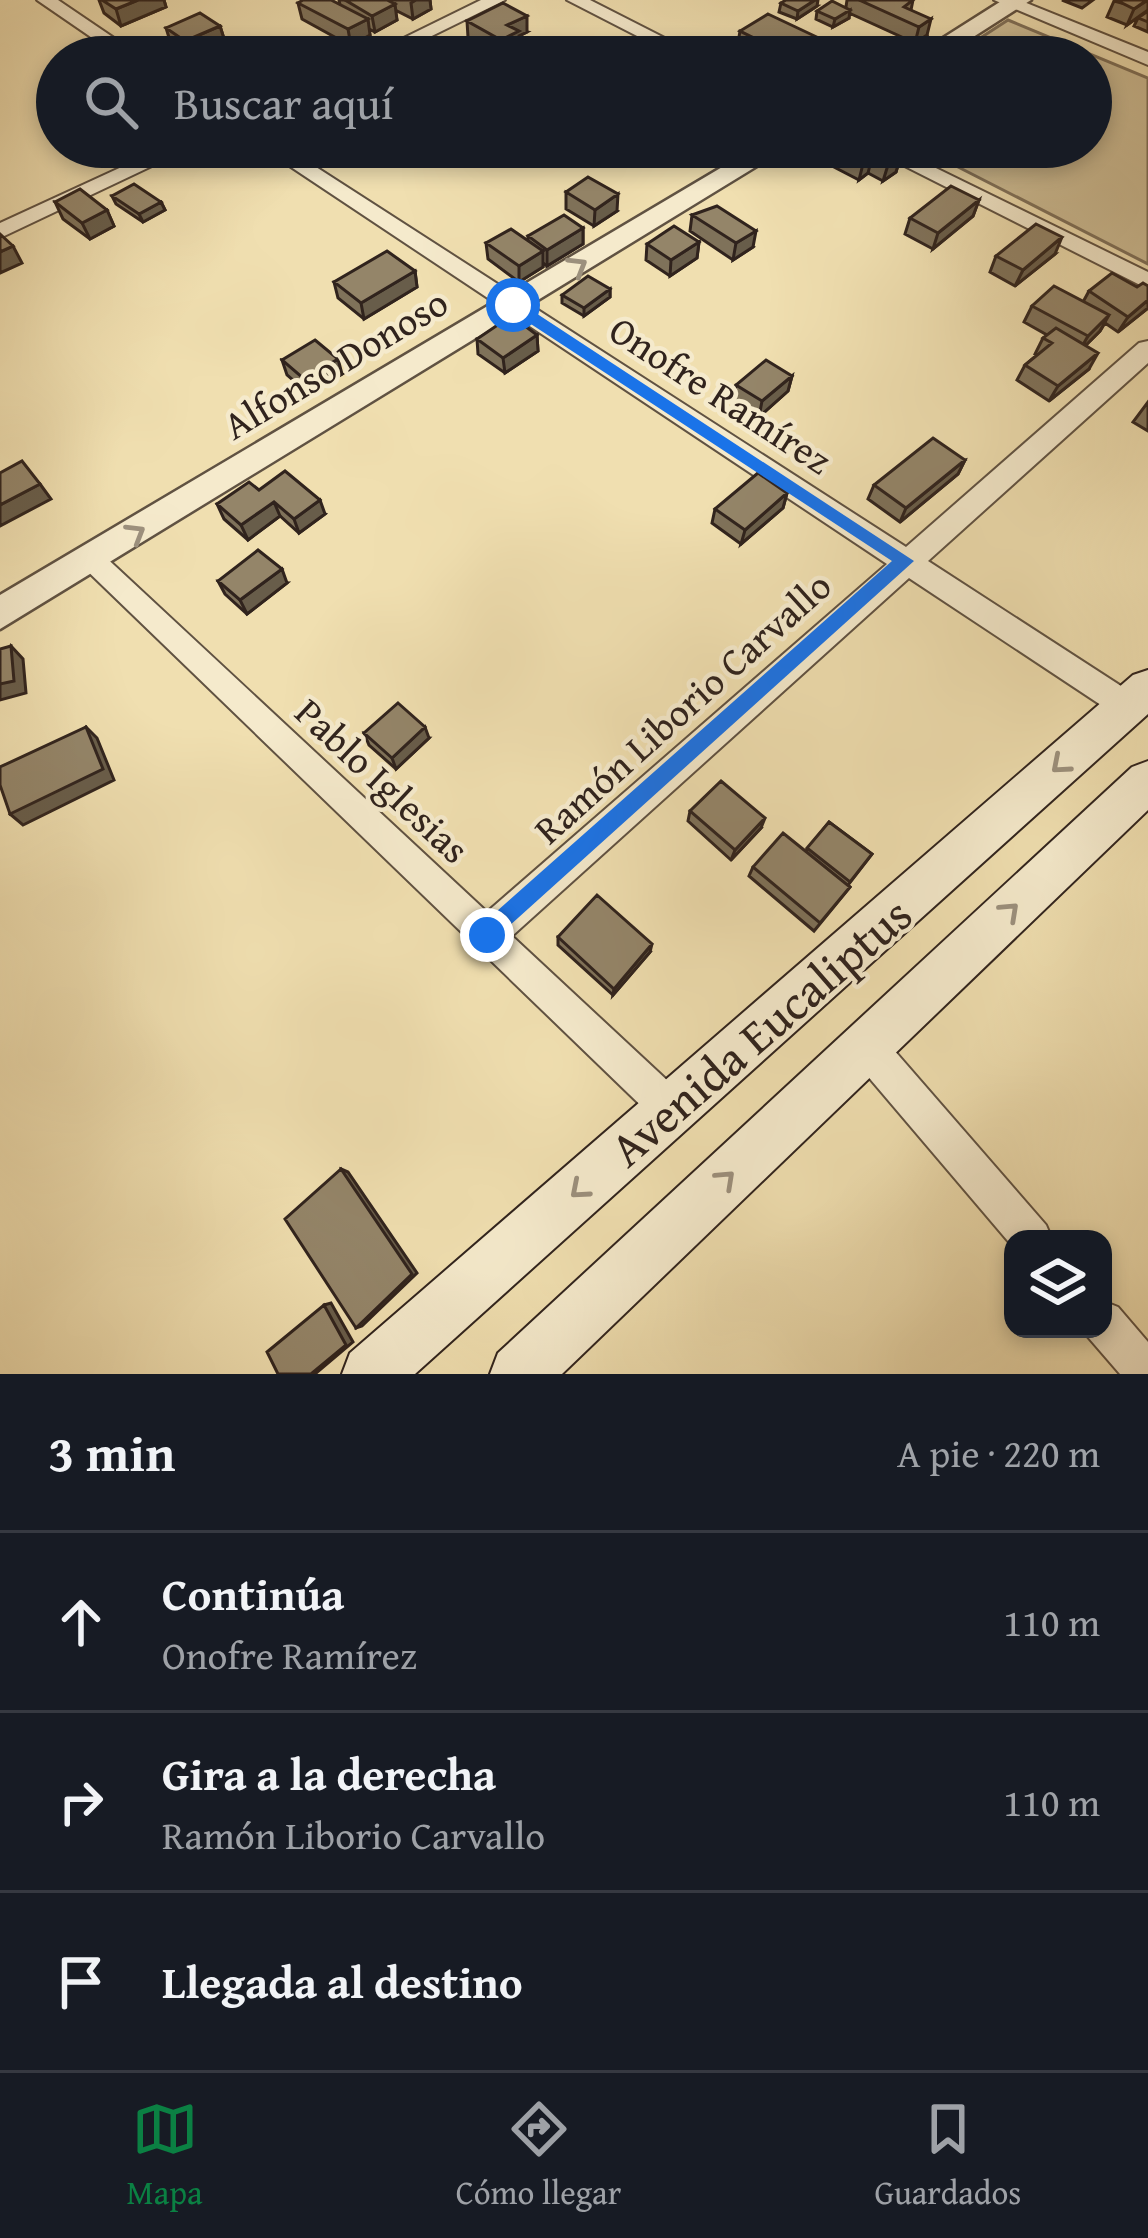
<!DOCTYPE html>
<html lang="es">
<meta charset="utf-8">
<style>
:root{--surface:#171b24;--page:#20242c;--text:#f1f3f6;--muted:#9ea1a6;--line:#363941;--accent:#0b8043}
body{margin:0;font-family:"Gentium Book Plus",serif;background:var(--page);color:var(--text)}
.controls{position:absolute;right:36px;bottom:36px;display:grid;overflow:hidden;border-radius:24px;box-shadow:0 6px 18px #0003}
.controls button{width:108px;height:108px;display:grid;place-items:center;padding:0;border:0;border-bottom:3px solid var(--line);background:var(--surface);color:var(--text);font:60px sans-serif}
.stop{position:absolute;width:36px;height:36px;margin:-27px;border:9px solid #1a73e8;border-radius:50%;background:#fff}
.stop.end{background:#1a73e8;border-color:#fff;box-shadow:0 3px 12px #0008}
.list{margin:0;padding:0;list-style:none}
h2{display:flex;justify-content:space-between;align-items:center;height:156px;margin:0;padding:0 48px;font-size:51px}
h2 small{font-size:39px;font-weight:400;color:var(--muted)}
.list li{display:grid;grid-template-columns:78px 1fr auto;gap:36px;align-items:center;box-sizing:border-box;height:180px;padding:0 48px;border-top:3px solid var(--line)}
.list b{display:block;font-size:45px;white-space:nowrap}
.list p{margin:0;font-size:39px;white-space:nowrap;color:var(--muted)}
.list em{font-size:39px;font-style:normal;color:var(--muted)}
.icon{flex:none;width:66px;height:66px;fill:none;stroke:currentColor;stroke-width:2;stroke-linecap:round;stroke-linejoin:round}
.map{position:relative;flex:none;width:1148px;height:1374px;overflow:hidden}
.search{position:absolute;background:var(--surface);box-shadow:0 6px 18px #0003;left:36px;right:36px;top:36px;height:132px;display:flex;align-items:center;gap:30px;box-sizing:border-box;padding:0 42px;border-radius:66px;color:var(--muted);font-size:45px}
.sheet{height:696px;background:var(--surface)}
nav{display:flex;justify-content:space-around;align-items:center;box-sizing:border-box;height:168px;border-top:3px solid var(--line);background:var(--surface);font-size:33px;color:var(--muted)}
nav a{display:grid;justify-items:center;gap:6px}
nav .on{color:var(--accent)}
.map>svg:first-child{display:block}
</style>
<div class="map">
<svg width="1148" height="1374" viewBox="0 0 1148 1374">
<rect width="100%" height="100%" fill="#f0dfb0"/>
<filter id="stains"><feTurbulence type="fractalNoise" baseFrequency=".00167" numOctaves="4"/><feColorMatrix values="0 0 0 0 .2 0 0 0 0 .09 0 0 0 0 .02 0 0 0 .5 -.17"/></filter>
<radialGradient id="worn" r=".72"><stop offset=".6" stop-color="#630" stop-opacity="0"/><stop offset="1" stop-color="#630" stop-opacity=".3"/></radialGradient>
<path fill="#cfbf97" stroke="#80715a" stroke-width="3" d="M1008,20L1148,78V264L919,147H1091V57H951Z"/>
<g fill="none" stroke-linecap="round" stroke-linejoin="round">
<defs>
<path id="minor" d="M37,0H58L142,57H120Z
M481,0H505L389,57H365Z
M567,0H590L702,57H678Z
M994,0H1019L1148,52V65Z
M165,147H192L0,238V223Z
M261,147H285L906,547L1139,343L1148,341V363L928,561L1138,697L1142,706L1138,715L1127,719L1116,715L909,578L512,936L684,1096L690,1109L684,1122L671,1128L658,1122L76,560L80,552H100L487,912L887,564Z
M867,147H893L1148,272V289Z
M867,1029L880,1034L1046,1225L1052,1239H1013V1247L854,1060L849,1047L854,1034Z
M1103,1301L1118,1307L1148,1342V1374H1120L1088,1337L1085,1329H1103Z"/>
<path id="tertiary" d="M1003,0H1031L942,57H913Z
M756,147H788L0,629V595Z"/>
<path id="secondary" d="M1148,670V714L415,1374H342L350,1353L1133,675Z
M1148,761V810L562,1374H490L498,1353L1132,767Z"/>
</defs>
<use href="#minor" stroke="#605242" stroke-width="4"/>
<use href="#tertiary" stroke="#605242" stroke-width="5"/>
<use href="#secondary" stroke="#30231d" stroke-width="4"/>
<use href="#minor" fill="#f5eacc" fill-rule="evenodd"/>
<use href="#tertiary" fill="#f5eacc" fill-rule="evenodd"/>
<use href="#secondary" fill="#f5eacc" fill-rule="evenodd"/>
</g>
<path fill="#7f725a" stroke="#30231d" stroke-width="3" d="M99,0H164L166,7L121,26L104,13Z
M339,0H430L431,9L413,19L395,10L397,20L375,32L369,29L370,35L351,46L302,19L298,3L340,5Z
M847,0H913L911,10L927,35L915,43L849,13V18L833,27L816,19L817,11L846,7Z
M1062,0H1093L1082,8Z
M1114,1L1148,10L1127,25L1107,17Z
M781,3L817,6L797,19L779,12Z
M1148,11V32L1134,26L1138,18Z
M467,21L527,32L519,36V48L502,56L468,37Z
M220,26L225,42L192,57L171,44L166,28Z
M740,31L859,57H740L736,55Z
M319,147H357L338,159Z
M811,147H884L901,155L896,172L883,181L868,173L859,180L809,154Z
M566,192L617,211L594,226L566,209Z
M112,196L161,202L165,210L143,222L116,204Z
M979,200L973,216L933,249L905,234L910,218Z
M55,202L107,210L114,226L90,239L63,219Z
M692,215L753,247L733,260L690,231Z
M583,228V244L547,266L543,263V267L519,282L488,259L486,243L528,241V236Z
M699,242L697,258L670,276L646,260L647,244Z
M1055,254L1015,286L990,272L996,256Z
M415,271L417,287L364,319L338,298L334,282Z
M1148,286V308L1118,332L1105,323L1100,331L1086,345L1089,369L1049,401L1017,380L1025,365L1037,355L1035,354L1043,338L1047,335L1024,322L1032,306L1083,302L1089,291Z
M610,289V297L584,316L562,303V295Z
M537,335L538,351L505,373L478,354L477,339Z
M282,360L342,374L309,394L287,375Z
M792,376L788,391L759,417L733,401L736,385Z
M1148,402V431L1133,422Z
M965,460L958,474L900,522L868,499L874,485Z
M259,490L325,514L299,533L280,516L248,540L224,519L217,504Z
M787,493L783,508L741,544L712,523L715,509Z
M218,581L287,583L247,614L225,594Z
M364,733L429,738L396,769L369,745Z
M690,811L761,828L731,860L688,821Z
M829,822L872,854L848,885L850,887L814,931L749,876L753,867L806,851Z
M558,937L650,952L613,995L558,945Z"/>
<path fill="#685d4a" stroke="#30231d" stroke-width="3" d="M138,0H164L166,7L121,26L116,9Z
M416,0H430L431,9L413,19L411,3Z
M815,0H818L817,6L797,19L798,11Z
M1148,0V10L1127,25L1134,9Z
M395,4L397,20L375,32L372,16Z
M850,10L849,18L833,27L835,19Z
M527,16V32L519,36V48L502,56L501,40L507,25Z
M368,19L370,35L351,46L348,29Z
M931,19L927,35L915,43L919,27Z
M220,26L225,42L190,57L185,41Z
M335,147H357L338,159Z
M901,155L896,172L883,181L888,165Z
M872,157L868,173L859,180L863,164Z
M618,194L617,211L594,226L595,210Z
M979,200L973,216L933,249L938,233Z
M161,202L165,210L143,222L139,214Z
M107,210L114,226L90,239L82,223Z
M583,228V244L547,266V250Z
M756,231L753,247L733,260L736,243Z
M1062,237L1055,254L1015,286L1023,270Z
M699,242L697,258L670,276L671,260Z
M13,246L22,263L0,273V252Z
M543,251V267L519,282V266Z
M415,271L417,287L364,319L361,303Z
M610,289V297L584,316V308Z
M1148,300V308L1118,332L1128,317Z
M1109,315L1100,331L1079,352L1088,336Z
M537,335L538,351L505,373L503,358Z
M1098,353L1089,369L1049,401L1058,386Z
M338,359L342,374L309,394L304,379Z
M792,376L788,391L759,417L762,401Z
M965,460L958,474L900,522L906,508Z
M40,484L51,499L0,526V505Z
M787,493L783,508L741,544L745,530Z
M320,500L325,514L299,533L294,519Z
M274,502L280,516L248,540L241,525Z
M282,569L287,583L247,614L240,600Z
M11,646L23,659L26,693L0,700V684Z
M86,727L97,738L114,780L23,825L10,814Z
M425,727L429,738L396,769L392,758Z
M765,818L761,828L731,860L735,850Z
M652,944L650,952L613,995L614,989Z
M341,1169L348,1172L417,1273L362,1326L356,1328Z
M331,1303L353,1342L315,1374H311L324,1305Z"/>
<path fill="#948569" stroke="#30231d" stroke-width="3" d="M102,0H138L116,9Z
M303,0H331L368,19L348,29L298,3Z
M345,0H387L395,4L372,16Z
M786,0H815L798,11L781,3Z
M859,0H913L904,7L931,19L919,27Z
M1116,0H1147L1134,9Z
M832,1L850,10L835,19L817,11Z
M503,3L527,16L507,25L519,31L501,40L467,21Z
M1148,11V22L1138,18Z
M200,13L220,26L185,41L166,28Z
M768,14L859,57H792L740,31Z
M256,51L264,57H243Z
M831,147H884L901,155L888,165L872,157L863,164Z
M588,177L618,194L595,210L566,192Z
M134,184L161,202L139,214L112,196Z
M951,186L979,200L938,233L910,218Z
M80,189L107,210L82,223L55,202Z
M717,206L756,231L736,243L692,215Z
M564,215L583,228L547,250L528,236Z
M1036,224L1062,237L1023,270L996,256Z
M674,226L699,242L671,260L647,244Z
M511,229L543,251L519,266L486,243Z
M0,234L13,246L0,252Z
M387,251L415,271L361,303L334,282Z
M1112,273L1137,287L1143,283L1148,286V300L1128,317L1089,291Z
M588,276L610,289L584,308L562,295Z
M1054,286L1109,315L1088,336L1032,306Z
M505,320H517L537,335L503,358L477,339Z
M1056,328L1098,353L1058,386L1025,365L1052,343L1043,338Z
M315,340L338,359L304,379L282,360Z
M766,360L792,376L762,401L736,385Z
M933,438L965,460L906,508L874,485Z
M22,461L40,484L0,505V473Z
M285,471L320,500L294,519L274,502L241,525L217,504L249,482L259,490Z
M758,473L787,493L745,530L715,509Z
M258,550L282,569L240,600L218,581Z
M11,646L14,681L0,684V649Z
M398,703L425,727L392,758L364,733Z
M86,727L103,769L10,814L0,785V767Z
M721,781L765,818L735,850L690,811Z
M829,822L872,854L850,882L807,848Z
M783,833L850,887L820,923L753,867Z
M597,895L652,944L614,989L558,937Z
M341,1169L412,1274L356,1328L285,1219Z
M324,1305L346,1345L311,1374H278L267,1352Z"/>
<defs><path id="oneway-chevron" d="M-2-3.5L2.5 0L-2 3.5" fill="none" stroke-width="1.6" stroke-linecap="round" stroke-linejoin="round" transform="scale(3)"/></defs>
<g stroke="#9c907d">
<use href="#oneway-chevron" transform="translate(578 266) rotate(-31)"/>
<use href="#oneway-chevron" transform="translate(136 533) rotate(-31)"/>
<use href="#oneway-chevron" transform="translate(1060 765) rotate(139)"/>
<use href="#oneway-chevron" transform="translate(1010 911) rotate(-43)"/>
<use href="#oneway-chevron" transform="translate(726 1179) rotate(-43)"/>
<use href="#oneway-chevron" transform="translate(579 1190) rotate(139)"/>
</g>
<path fill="#1a73e8" d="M508,302H519L914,561L487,946L479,943V927L892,561L508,309Z"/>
<g text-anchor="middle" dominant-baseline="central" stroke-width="9" stroke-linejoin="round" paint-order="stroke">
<g font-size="39" fill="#30231d" stroke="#f5eacc">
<text transform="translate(335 363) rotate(-31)">Alfonso Donoso</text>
<text transform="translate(721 394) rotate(33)">Onofre Ramírez</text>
<text transform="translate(682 707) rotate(-42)">Ramón Liborio Carvallo</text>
<text transform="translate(383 780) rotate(43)">Pablo Iglesias</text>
</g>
<g font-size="48" fill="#30231d" stroke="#f5eacc">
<text transform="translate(760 1031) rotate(-41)">Avenida Eucaliptus</text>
</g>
</g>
<rect width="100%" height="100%" filter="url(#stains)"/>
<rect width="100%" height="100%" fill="url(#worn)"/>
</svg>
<div class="controls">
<button><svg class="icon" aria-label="layers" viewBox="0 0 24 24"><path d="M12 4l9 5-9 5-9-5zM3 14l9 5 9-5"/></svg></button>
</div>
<div class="stop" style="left:513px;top:305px"></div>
<div class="stop end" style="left:487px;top:935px"></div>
<div class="search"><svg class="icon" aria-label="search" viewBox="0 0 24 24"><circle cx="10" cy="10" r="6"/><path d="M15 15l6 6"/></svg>Buscar aquí</div>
</div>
<section class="sheet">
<h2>3 min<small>A pie · 220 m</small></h2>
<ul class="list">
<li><svg class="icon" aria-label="ahead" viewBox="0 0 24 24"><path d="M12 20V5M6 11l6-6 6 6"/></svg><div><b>Continúa</b><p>Onofre Ramírez</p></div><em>110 m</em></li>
<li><svg class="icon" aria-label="right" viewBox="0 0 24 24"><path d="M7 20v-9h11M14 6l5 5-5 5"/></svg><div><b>Gira a la derecha</b><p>Ramón Liborio Carvallo</p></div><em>110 m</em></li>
<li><svg class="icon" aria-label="arrive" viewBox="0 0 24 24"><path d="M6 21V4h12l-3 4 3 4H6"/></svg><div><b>Llegada al destino</b></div></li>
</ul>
</section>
<nav>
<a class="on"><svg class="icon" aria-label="map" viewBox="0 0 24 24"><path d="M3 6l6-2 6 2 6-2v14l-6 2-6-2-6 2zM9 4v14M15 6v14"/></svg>Mapa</a>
<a><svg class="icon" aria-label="directions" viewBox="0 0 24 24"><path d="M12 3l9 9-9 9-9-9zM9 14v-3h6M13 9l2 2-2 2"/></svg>Cómo llegar</a>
<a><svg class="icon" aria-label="saved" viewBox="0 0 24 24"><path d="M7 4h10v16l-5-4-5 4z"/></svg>Guardados</a>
</nav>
